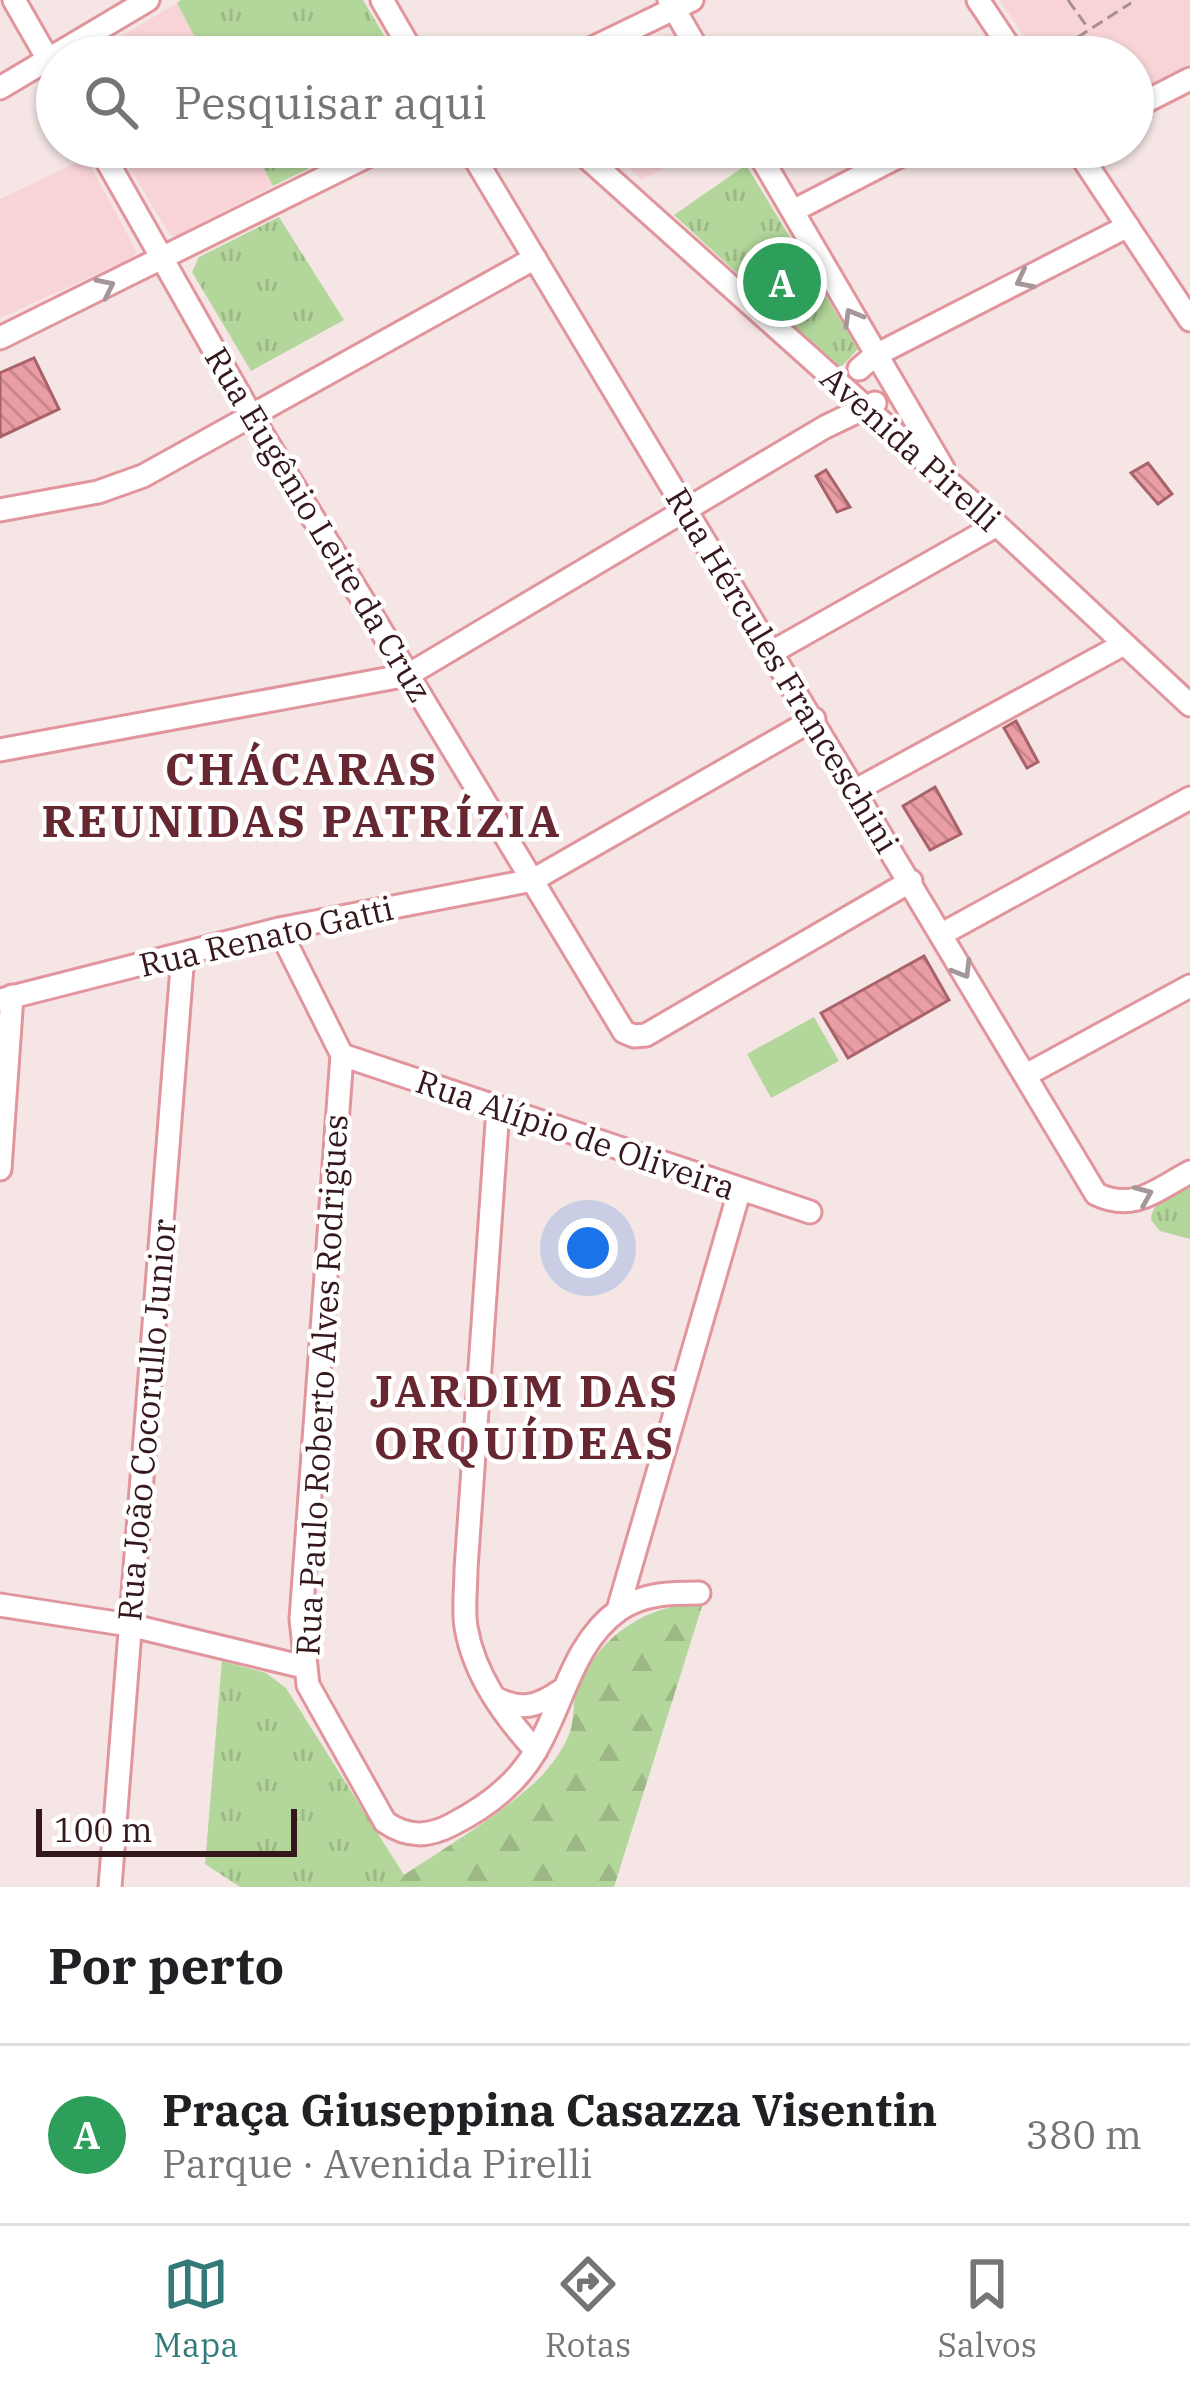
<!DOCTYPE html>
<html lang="pt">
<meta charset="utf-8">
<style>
:root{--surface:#fff;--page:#f2f2f2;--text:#202124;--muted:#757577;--line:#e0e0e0;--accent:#317a79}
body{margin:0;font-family:"IBM Plex Serif",serif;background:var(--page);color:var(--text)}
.scale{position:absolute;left:36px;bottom:30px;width:261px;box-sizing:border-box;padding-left:12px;border:6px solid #35181c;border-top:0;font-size:33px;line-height:42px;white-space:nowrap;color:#35181c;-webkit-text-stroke:9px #fff;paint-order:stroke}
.you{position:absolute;left:588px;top:1248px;width:42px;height:42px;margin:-30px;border:9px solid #fff;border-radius:50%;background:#1a73e8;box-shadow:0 0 0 18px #1a73e833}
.badge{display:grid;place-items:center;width:78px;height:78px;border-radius:50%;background:var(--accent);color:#fff;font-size:39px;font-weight:700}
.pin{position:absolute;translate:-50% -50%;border:6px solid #fff;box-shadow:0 3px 12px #0006}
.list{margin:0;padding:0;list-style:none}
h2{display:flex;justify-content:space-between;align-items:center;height:156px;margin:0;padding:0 48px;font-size:51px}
h2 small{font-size:39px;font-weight:400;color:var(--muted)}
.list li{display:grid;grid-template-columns:78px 1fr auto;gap:36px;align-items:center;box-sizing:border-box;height:180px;padding:0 48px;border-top:3px solid var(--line)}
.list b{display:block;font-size:45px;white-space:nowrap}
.list p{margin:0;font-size:39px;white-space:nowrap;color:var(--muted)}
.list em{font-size:39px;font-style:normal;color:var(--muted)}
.icon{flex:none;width:66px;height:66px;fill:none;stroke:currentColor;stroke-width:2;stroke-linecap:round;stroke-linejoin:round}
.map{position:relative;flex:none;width:1190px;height:1887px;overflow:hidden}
.search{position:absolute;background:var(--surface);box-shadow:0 3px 9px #0004;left:36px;right:36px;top:36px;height:132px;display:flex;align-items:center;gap:30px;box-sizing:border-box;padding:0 42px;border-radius:66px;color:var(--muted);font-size:45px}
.sheet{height:336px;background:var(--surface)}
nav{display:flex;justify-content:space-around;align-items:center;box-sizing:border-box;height:168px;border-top:3px solid var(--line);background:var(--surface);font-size:33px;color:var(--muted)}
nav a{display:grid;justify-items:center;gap:6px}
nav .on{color:var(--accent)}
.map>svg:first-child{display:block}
</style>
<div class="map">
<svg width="1190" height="1887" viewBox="0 0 1190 1887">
<defs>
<pattern id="grass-tufts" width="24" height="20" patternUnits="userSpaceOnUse" patternTransform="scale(3)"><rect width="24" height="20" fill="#b3d79b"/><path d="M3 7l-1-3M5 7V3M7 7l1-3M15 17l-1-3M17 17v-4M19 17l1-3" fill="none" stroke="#9bb885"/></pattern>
<pattern id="forest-firs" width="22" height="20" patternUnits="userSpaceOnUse" patternTransform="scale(3)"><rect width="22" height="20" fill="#b3d79b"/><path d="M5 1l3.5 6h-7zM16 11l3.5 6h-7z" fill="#9bb885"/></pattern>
<pattern id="building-back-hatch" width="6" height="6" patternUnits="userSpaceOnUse" patternTransform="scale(3)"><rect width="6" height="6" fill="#ea9da4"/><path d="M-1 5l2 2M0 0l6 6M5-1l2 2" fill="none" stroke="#c9868d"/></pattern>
</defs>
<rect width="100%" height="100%" fill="#f5e5e5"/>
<path fill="#f9d4d7" d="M1000,0H1190V65L1133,94V57H1038Z
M177,3L205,57H86Z
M670,34L684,57H617Z
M117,147H253L273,186L175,236L170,235Z
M609,147H701L642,180Z
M86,158L137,252L130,259L0,318V199Z"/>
<path fill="url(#grass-tufts)" d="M181,0H363L397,57H205L177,3Z
M253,147H352L273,186Z
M746,165L858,349L840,368L674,215Z
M279,217L344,320L251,371L192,272L199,257Z
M1190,1183V1239L1160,1231L1151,1220C1153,1199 1173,1193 1190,1183Z
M222,1661L266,1673L286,1688L404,1875L386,1887H240L205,1864Z"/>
<path fill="url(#forest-firs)" d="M703,1603L614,1887H386C434,1854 489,1823 532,1785C547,1772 563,1751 570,1732C575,1717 572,1700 578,1686C601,1634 648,1604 703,1603Z"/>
<path fill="#b3d79b" d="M814,1017L839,1061L771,1098L747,1054Z"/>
<path fill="url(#building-back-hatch)" stroke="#a86269" stroke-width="3" d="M34,358L59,409L0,437V373Z
M1148,463L1172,494L1158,504L1131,473Z
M826,470L850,507L837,512L816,476Z
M1016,721L1038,762L1027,768L1004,728Z
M935,787L961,834L930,850L903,806Z
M924,956L949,1000L848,1058L821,1013Z"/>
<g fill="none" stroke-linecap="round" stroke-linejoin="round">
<defs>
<path id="minor" d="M14,0L57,75
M382,0L415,57
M669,0L702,57
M978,0L1016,57
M574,57L692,0
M0,88L148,0
M1133,108L1190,79
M99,147L252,417L624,1032L634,1036L646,1035L911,881
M468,147C678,496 889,844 1096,1194C1134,1212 1156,1190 1190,1172
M575,147L997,525L1190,705
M755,147L943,468
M1075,147L1190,320
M793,211L917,147
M0,338L386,147
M859,369L874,356L1128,226
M0,510L98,492L143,476L535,258
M774,651L997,525
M0,750L408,675L825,427L875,403
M856,790L1124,644
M279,929L342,1055
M942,934L1190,798
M0,1000L279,929L533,880L814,719
M342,1055L301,1619L308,1685L385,1822C408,1838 429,1837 453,1824C486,1807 516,1785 535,1752C563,1706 572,1643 619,1610C643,1593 672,1593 699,1593
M342,1055L810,1212
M1026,1075L1190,986
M498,1108L466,1569C466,1588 463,1609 466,1627C474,1675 504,1716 536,1751
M0,1169L12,996
M0,1605L129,1625L304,1667
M618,1610L740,1189
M495,1698C521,1711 537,1707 560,1691
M110,1887L183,954"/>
</defs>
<use href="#minor" stroke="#e1959c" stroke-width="27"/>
<path stroke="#a69092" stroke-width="3" stroke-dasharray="12 6" stroke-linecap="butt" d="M1068,0L1088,28
M1047,57L1131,3"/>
<use href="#minor" stroke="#fff" stroke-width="21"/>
</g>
<defs><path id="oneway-chevron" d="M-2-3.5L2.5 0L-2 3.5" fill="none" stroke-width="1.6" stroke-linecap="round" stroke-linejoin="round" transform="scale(3)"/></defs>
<g stroke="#a49799">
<use href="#oneway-chevron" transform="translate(1024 280) rotate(153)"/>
<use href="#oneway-chevron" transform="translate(106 287) rotate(-26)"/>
<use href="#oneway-chevron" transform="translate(852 317) rotate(-120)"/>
<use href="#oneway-chevron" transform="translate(963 970) rotate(59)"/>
<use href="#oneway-chevron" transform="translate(1144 1195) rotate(-23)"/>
</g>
<g text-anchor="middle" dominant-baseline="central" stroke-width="9" stroke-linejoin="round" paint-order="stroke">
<g font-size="33" fill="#35181c" stroke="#fff">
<text transform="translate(911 448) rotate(42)">Avenida Pirelli</text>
<text transform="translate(319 524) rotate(59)">Rua Eugênio Leite da Cruz</text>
<text transform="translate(783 670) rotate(59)">Rua Hércules Franceschini</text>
<text transform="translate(266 936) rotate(-13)">Rua Renato Gatti</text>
<text transform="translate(576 1134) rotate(19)">Rua Alípio de Oliveira</text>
<text transform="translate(321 1385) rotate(-87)">Rua Paulo Roberto Alves Rodrigues</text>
<text transform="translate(146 1420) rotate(-85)">Rua João Cocorullo Junior</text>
</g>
<g font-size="45" font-weight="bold" letter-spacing="3" fill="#672731" stroke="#fff">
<text x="302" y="768">CHÁCARAS<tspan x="302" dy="52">REUNIDAS PATRÍZIA</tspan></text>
<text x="525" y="1390">JARDIM DAS<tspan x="525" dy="52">ORQUÍDEAS</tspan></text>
</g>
</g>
</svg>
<div class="scale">100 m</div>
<div class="you"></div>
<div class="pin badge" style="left:782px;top:282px;background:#2e9e5b">A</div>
<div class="search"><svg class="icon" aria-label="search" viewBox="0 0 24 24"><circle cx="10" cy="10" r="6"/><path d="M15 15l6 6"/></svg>Pesquisar aqui</div>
</div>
<section class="sheet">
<h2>Por perto<small></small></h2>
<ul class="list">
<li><span class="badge" style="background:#2e9e5b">A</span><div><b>Praça Giuseppina Casazza Visentin</b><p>Parque · Avenida Pirelli</p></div><em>380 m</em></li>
</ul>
</section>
<nav>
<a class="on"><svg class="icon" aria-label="map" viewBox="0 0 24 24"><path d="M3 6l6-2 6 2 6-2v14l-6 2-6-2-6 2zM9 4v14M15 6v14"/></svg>Mapa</a>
<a><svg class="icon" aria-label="directions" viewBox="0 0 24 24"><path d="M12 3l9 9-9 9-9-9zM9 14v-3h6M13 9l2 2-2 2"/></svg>Rotas</a>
<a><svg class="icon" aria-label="saved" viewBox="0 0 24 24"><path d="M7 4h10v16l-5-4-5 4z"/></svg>Salvos</a>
</nav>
